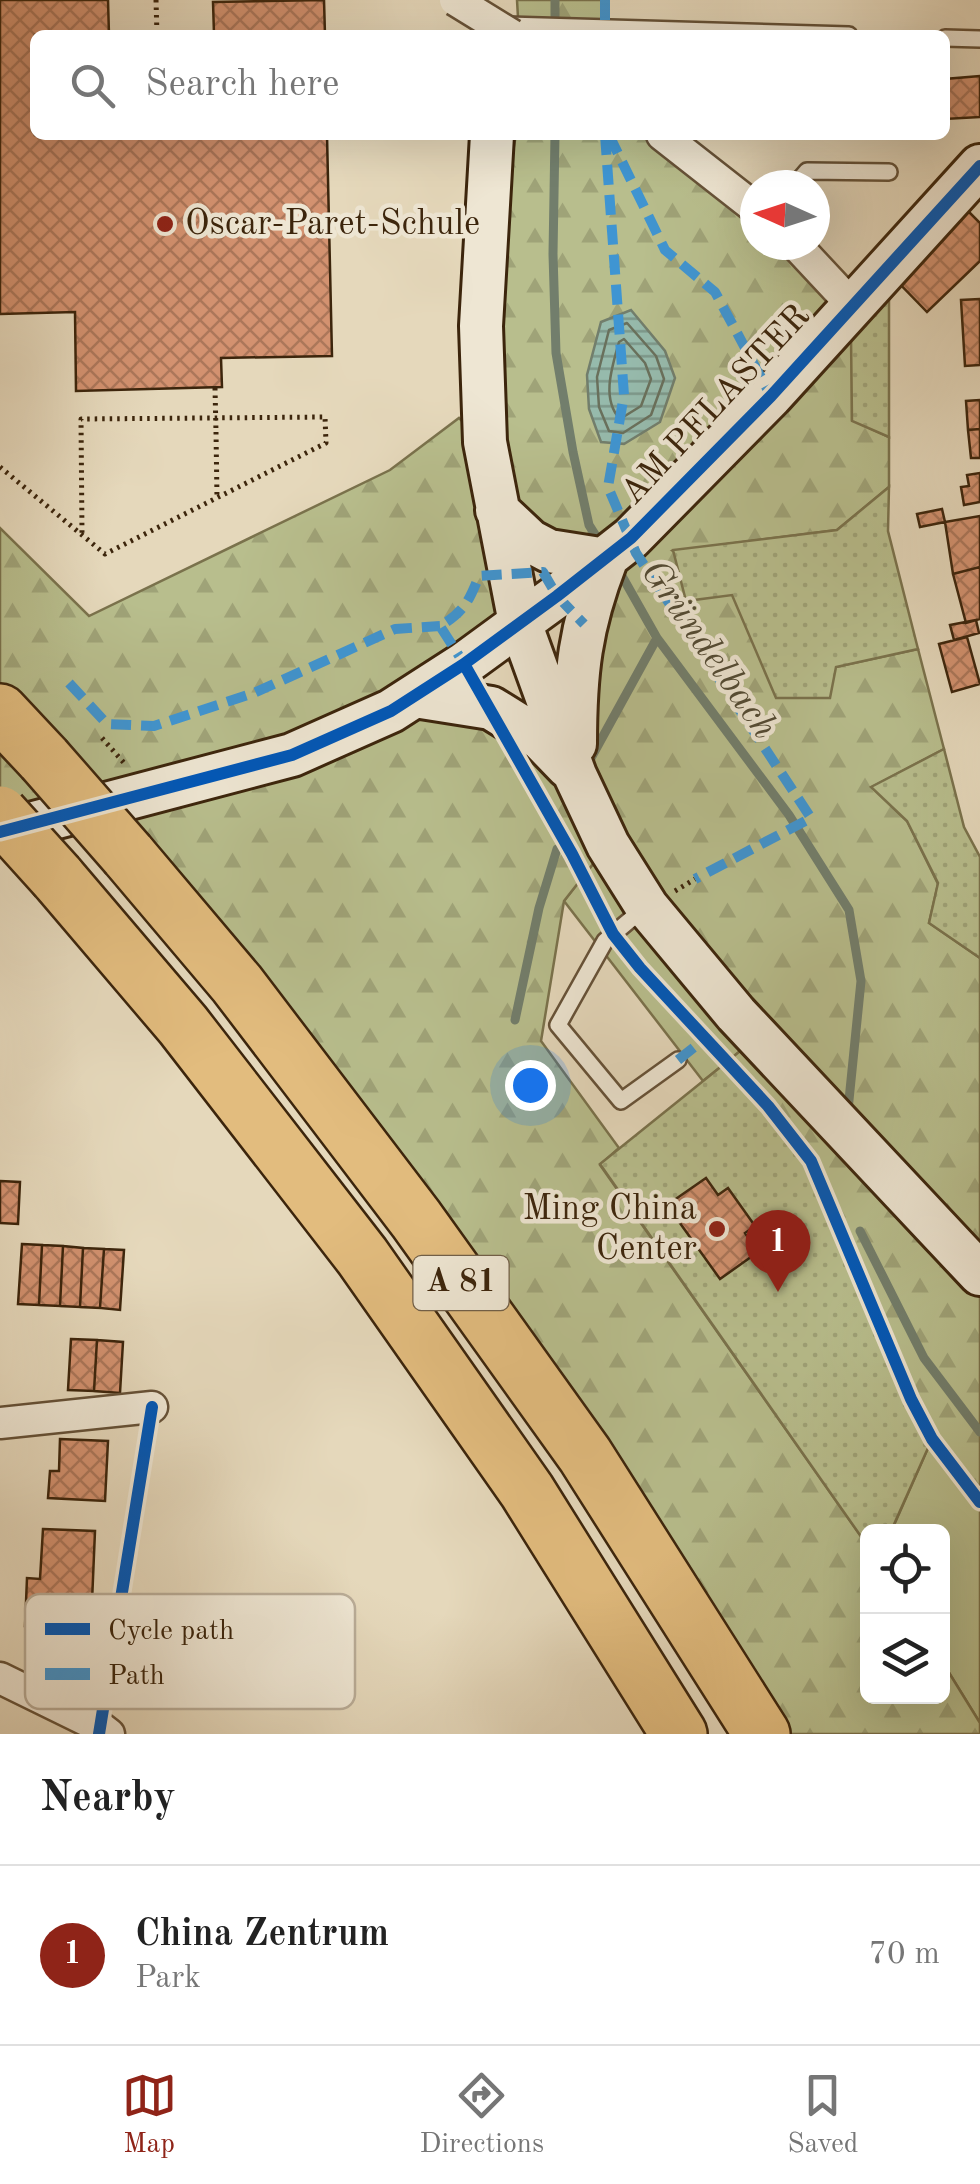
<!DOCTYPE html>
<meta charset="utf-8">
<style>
:root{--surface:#fff;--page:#f6f6f6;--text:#222;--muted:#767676;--line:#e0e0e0;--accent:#8f2418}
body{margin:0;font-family:"Old Standard TT",serif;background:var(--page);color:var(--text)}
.controls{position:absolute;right:30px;bottom:30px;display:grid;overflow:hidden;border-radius:15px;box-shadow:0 10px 40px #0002}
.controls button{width:90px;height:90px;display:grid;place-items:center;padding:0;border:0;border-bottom:2px solid var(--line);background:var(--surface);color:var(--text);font:50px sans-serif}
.compass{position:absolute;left:740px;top:170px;width:90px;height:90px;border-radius:50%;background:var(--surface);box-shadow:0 10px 40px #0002;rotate:273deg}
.you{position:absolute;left:530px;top:1085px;width:35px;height:35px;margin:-25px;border:8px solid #fff;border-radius:50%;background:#1a73e8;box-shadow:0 0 0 15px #1a73e833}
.badge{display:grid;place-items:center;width:65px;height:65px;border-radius:50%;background:var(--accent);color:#fff;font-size:32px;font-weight:700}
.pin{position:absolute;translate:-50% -82px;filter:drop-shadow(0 2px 5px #0008)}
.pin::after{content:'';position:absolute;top:52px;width:35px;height:30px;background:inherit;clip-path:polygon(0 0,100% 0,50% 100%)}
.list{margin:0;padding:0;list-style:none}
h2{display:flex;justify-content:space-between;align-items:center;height:130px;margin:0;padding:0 40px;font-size:42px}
h2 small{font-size:32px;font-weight:400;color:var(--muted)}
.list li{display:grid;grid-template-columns:65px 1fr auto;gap:30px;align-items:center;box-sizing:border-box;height:180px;padding:0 40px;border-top:2px solid var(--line)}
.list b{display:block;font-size:38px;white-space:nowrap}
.list p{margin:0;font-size:32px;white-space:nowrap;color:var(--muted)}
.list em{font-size:32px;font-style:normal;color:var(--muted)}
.icon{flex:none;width:55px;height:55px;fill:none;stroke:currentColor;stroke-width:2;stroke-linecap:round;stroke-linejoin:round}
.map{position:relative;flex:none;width:980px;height:1734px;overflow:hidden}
.search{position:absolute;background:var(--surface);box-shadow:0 10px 40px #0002;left:30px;right:30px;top:30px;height:110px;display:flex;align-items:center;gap:25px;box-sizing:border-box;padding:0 35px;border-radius:15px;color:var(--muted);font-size:38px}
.sheet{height:310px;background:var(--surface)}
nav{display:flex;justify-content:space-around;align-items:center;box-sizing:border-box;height:140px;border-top:2px solid var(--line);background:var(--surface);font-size:28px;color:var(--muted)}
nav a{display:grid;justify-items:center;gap:5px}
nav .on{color:var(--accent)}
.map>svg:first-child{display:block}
</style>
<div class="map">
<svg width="980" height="1734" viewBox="0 0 980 1734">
<defs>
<pattern id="forest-firs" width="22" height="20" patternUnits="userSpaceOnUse" patternTransform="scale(2.5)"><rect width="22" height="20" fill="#b8be8d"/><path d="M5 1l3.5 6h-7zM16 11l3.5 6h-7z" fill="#9fa378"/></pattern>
<pattern id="park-dots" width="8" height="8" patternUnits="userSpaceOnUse" patternTransform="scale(2.5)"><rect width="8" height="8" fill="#b8be8d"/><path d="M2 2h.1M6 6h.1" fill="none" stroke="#9fa378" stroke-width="1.8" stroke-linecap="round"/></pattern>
<pattern id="water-rules" width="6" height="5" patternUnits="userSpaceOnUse" patternTransform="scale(2.5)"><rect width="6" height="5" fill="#96baac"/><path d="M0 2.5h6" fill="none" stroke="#7c978a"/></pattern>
<pattern id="building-cross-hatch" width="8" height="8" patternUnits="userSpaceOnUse" patternTransform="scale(2.5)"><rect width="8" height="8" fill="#d39270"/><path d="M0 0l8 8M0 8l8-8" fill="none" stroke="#ac775a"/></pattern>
</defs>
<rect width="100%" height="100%" fill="#e5d8bb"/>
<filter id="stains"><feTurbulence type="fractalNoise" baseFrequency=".002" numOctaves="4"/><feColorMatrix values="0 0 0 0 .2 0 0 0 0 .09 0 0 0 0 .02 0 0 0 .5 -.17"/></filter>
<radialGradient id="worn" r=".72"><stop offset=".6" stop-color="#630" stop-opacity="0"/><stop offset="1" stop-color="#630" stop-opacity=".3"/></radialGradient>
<path fill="#b8be8d" stroke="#7a724c" stroke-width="2.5" d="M608,845L758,1037L703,1081L564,901Z
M932,1439L980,1502V1723L943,1663L942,1532H891Z"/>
<path fill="url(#forest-firs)" stroke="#7a724c" stroke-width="2.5" fill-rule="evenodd" d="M517,0H605L606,35H519Z
M516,135H662L755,208V245H796L852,305V420L889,437V487L837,530L673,551L836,667L918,649L944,749L872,787L907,821L938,884L929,923L980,958V1502L932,1439L911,1399L811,1161L768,1106L728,1061L757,1037L607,846L564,901L541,1041L619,1148L600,1165L867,1545L868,1696H942L943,1663L980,1723V1734H762L93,815L0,832V528L89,616L390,470L459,418L483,441L481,326ZM530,541L605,561L574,774L491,708L417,695L520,623Z"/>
<path fill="url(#park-dots)" stroke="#7a724c" stroke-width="2.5" d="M889,290V437L852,421L851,337Z
M889,487L888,531L918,649L836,667L830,698H776L732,595L686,601L673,550L837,530Z
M944,749L964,827L980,857V958L929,923L938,883L907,821L871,787Z
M728,1061L768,1106L811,1161L911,1399L932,1439L891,1531L868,1532L867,1545L600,1164Z"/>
<path fill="url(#water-rules)" stroke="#727e6c" stroke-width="2.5" d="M631,310L665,351L675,378L660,422L624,444L601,442L589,409L587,375L601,322Z"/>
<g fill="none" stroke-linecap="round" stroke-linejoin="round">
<path stroke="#69705c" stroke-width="2.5" d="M627,323L656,356L664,379L651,415L623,433L609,431L599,407L597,377L609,330Z
M624,339L645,363L651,379L641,406L620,419C601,399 612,367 619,342Z"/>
<path stroke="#727e6c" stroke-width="9" d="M555,0V35
M555,135L553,254L556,353L573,452L589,525L601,544
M618,569L657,638L789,815L849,910L861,981L848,1110
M591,758L657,638
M515,1020L539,908L557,849
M860,1231L924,1358L980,1432"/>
</g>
<path fill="url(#building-cross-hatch)" stroke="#3c250c" stroke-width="2.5" d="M0,0H108L109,35H35V135H327L332,356L221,358L222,387L76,391L75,312L0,314Z
M324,0L325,35H185L214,34L213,2Z
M980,76V117L945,119V79Z
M968,211L980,223V261L927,312L896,280Z
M980,299V365L965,366L961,300Z
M980,400V429L968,430L966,401Z
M980,429V458H971L968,430Z
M980,473V502L964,505L961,487L969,486L967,475Z
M942,509L945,522L920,527L917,514Z
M980,516V567L953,574L945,522Z
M980,567V619L966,623L953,574Z
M976,620L979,633L954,640L950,625Z
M967,637L980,684L952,692L939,644Z
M706,1178L718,1195L728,1188L755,1226L745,1233L758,1252L720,1279L667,1205Z
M0,1181L20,1182L18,1224L0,1223Z
M22,1244L42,1245L39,1305L18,1304Z
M42,1245L63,1246L60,1306L39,1305Z
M63,1246L83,1248L80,1307L60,1306Z
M83,1248L104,1249L100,1308L80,1307Z
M104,1249L124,1250L120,1310L100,1308Z
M71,1339L97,1340L94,1391L68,1390Z
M97,1340L123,1342L120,1393L94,1391Z
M60,1439L108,1441L105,1501L48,1498L50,1471H59Z
M43,1529L95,1531L92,1602L71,1601L70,1627L25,1626L27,1578L40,1579Z"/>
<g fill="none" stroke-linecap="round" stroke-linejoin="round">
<defs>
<path id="lane" d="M508,25L849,35
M945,38L980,39
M795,185L807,171L889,172
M643,909L605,941L558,1025L621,1101L678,1060"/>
<path id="street" d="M662,135L755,208
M796,245L852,305
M0,1423L152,1407
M0,1678L100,1727L109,1734"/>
<path id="secondary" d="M492,135L481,326L485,442L520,623L575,775L608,845L647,907L736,1014L980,1274
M497,510L530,541L549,551L606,560
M415,696L491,708L541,739L568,767
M575,744C575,673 580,627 606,560
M0,832L292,755L391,711L464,664L557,596L631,538L771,396L980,166"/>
<path id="highway" d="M0,712L44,759
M128,855L237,984L416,1219L585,1455L762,1734
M57,877L183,1025L362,1256L527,1491L679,1734"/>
</defs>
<use href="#lane" stroke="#665238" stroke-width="20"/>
<use href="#street" stroke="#665238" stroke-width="35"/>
<use href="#secondary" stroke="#3c250c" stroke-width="48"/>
<use href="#highway" stroke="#3c250c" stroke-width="60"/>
<path stroke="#3c250c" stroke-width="5" stroke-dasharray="2.5 5" stroke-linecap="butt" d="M156,0L157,35
M216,432L217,498
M0,467L105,554L326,443L325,417L81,419L82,534
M102,738L125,764
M675,891L695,879"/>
<use href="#lane" stroke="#eee6d3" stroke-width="15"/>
<use href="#street" stroke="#eee6d3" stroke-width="30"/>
<use href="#secondary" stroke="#eee6d3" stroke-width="42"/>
<use href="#highway" stroke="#e2bc7e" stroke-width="55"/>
<defs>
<path id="street-bridge" d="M455,0L512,35"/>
<path id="highway-bridge" d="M44,759L128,855
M0,814L57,877"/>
</defs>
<use href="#street-bridge" stroke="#665238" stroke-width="35" stroke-linecap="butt"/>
<use href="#highway-bridge" stroke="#3c250c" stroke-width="60" stroke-linecap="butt"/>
<path stroke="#3c250c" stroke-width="5" stroke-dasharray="2.5 5" stroke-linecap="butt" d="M215,388L216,432"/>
<use href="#street-bridge" stroke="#eee6d3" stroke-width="30"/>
<use href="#highway-bridge" stroke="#e2bc7e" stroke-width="55"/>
<path stroke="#3f95d2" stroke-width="10" stroke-dasharray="20 10" stroke-linecap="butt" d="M605,0V35
M605,135L624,395L608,487L636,553L811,818L695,879
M609,135L665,250L715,292L771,396
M468,670L440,626C464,612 469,601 479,576L543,572L557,596L584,624
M69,683L107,724L154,726L254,693L395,629L440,626
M678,1060L707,1037"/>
<defs>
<path id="cycleway" d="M464,664L572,854L613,934L640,968L768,1106L811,1161L911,1399L932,1439L980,1502
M0,832L292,755L391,711L464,664L557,596L631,538L771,396L980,166
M99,1734L152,1407"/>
</defs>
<use href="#cycleway" stroke="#eee6d3" stroke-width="19"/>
<use href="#cycleway" stroke="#0057b8" stroke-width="12"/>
</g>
<g fill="#8f2418" stroke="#eee6d3" stroke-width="4">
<circle cx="165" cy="224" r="10"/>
<circle cx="717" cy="1229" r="10"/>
</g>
<g text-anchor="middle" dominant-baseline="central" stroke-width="9" stroke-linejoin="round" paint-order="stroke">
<rect fill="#eee6d3" stroke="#715f48" stroke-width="2.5" x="413.5" y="1256" width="95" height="54" rx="8"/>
<g font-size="32" font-weight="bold" fill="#3c250c">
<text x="461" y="1283">A 81</text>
</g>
<g font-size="35" fill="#3c250c" stroke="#eee6d3" text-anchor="start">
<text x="185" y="224">Oscar-Paret-Schule</text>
<text x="697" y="1209" text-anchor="end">Ming China<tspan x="697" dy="40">Center</tspan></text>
</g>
<g font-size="35" fill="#3c250c" stroke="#eee6d3">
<text transform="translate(716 405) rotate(-47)">AM PFLASTER</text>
</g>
<g font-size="38" font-style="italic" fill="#524a34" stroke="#eee6d3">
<text transform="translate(708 650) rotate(55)">Gründelbach</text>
</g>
</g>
<rect x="25" y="1594" width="330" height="115" rx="15" fill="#eee6d3" stroke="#b9ac97" stroke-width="2.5"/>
<rect x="45" y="1623" width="45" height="12" fill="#0057b8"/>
<rect x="45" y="1668" width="45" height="12" fill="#3f95d2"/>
<g font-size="28" fill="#3c250c">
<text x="108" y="1639">Cycle path</text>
<text x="108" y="1684">Path</text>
</g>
<rect width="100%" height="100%" filter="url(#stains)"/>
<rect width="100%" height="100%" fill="url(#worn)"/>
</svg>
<div class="controls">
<button><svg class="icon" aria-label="locate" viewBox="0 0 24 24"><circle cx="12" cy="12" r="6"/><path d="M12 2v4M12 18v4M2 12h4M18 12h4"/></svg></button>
<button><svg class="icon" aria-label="layers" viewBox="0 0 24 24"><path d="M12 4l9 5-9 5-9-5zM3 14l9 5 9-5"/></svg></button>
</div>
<svg class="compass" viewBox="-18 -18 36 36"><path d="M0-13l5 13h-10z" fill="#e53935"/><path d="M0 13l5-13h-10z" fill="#767676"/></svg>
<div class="you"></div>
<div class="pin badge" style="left:778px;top:1292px">1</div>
<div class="search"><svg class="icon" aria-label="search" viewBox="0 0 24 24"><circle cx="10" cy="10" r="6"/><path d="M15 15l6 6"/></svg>Search here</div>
</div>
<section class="sheet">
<h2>Nearby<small></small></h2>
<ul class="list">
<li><span class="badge">1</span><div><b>China Zentrum</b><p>Park</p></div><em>70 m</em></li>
</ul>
</section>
<nav>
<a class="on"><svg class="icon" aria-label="map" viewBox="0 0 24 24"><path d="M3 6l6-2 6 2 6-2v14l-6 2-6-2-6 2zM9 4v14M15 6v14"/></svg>Map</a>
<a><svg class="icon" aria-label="directions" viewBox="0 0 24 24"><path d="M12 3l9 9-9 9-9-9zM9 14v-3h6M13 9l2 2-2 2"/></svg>Directions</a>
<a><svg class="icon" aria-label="saved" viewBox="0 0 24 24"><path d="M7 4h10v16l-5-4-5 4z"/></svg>Saved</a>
</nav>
